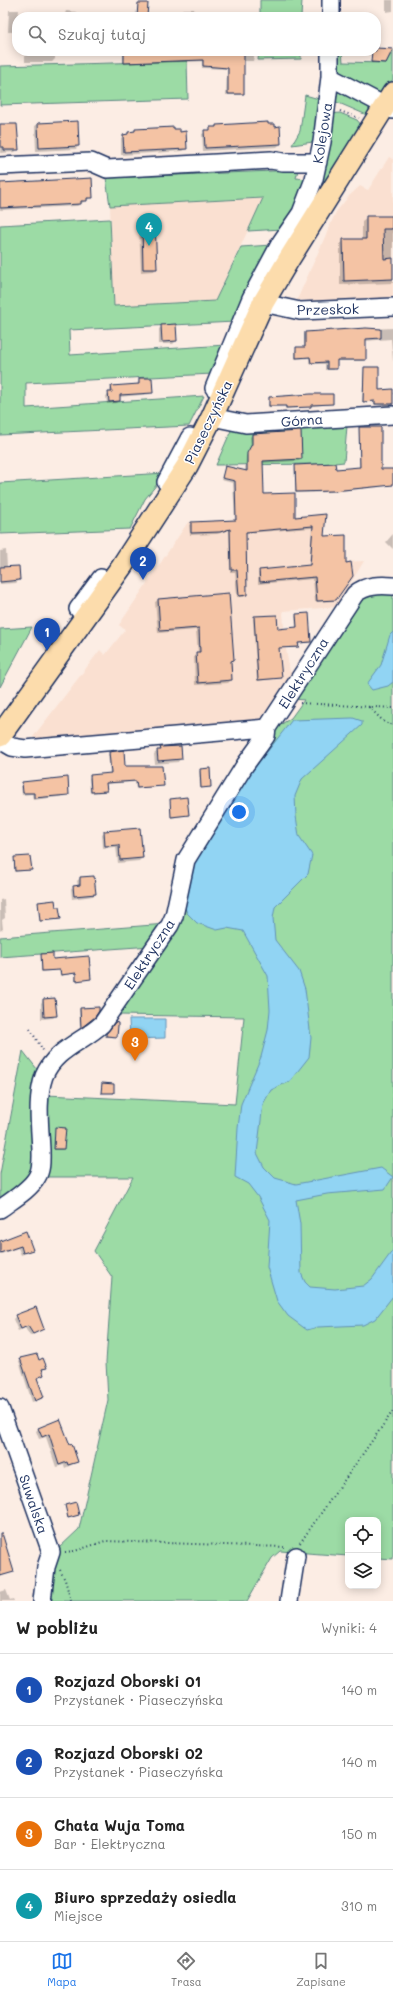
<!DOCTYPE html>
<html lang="pl">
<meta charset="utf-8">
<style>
:root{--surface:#fff;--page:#f6f6f6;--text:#222;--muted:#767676;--line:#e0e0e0;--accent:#1a73e8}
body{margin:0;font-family:Mali,sans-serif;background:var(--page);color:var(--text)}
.controls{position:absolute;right:12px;bottom:12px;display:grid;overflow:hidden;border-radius:8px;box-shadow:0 2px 10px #0003}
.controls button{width:36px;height:36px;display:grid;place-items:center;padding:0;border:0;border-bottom:1px solid var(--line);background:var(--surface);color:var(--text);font:20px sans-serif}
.you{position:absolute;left:239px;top:812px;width:14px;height:14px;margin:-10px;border:3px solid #fff;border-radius:50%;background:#1a73e8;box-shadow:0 0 0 6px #1a73e833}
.badge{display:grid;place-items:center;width:26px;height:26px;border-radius:50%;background:var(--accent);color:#fff;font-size:13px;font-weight:700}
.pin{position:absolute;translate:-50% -33px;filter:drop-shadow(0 1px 2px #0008)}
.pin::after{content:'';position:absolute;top:21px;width:14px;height:12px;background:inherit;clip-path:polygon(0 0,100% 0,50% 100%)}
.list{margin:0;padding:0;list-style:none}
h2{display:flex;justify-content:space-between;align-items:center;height:52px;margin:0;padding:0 16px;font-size:17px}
h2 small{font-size:13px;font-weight:400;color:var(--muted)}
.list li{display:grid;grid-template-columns:26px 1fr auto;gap:12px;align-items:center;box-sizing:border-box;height:72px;padding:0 16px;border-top:1px solid var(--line)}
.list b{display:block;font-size:15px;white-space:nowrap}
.list p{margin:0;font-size:13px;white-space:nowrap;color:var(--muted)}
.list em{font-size:13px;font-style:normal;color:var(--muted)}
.icon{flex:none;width:22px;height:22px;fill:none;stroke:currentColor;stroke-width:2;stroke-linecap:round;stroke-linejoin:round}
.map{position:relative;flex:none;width:393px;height:1601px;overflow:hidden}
.search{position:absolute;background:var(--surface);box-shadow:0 2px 10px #0003;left:12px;right:12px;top:12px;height:44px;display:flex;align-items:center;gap:10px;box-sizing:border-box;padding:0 14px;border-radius:16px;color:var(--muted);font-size:15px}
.sheet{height:340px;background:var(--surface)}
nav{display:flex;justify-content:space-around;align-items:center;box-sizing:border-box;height:56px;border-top:1px solid var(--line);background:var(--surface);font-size:11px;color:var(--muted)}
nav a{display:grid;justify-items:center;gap:2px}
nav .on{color:var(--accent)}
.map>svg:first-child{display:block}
</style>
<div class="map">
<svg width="393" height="1601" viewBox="0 0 393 1601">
<rect width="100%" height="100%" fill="#fcede4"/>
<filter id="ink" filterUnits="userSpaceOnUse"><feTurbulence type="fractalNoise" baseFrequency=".025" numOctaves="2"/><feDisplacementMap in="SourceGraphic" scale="8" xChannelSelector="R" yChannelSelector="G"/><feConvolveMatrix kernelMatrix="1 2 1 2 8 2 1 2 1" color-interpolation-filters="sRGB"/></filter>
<g filter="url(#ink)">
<path fill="#fae0d1" d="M389,157L393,159V299L323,302L297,300L336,212L349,196L360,186L368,190Z
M263,198L215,301L114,306L110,206Z
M326,514L321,563L364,561L336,607L283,611L285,644L290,672L297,671L268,717L256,724L37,742L33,737L100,650L105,655L125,630L119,625L188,522Z"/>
<path fill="#9cdba5" stroke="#5c8582" d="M260,0H302L301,17H260Z
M393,50V79L386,90L380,94L372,93L338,71L336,51H342L343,62L386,63Z
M259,51H301V59L258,60Z
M187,61L188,99L0,105V66Z
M339,91L369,107V116L332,100L335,94Z
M305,95L319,99L313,142L292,145L300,131Z
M340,113L357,120L362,126L300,221L330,114Z
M298,170L296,178L308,179L307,184L282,229L248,231L263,198L110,206L106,178Z
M110,219L114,306L215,301L241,247L272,245L235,322L69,330L70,355L226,345L213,374L26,383V408L204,396L189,426L0,435V225Z
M233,426H347L344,462L325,464L216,465Z
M166,473L145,499L130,529L0,534V483Z
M393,593V1559L378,1558V1520H348V1556L280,1551L272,1558L247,1601H50L49,1568L59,1548L79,1529L108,1400L106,1362L112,1277L94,1251L133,1177H46V1095L235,1104L244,1017L118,1015L173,923L184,875L277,727L291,718L304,700L294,699L363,595Z
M32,627L0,687V629Z
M166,924L151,946L0,957V937Z
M23,1051L37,1069L41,1080L36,1170L0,1206V1174Z"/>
<path fill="#91d4f3" stroke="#6292b7" d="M393,632V682L388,686L372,690L367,684L381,665L390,635Z
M353,718L362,721V725L302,779L295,796L296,816L299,836L312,855L308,874L275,907L273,918L275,940L299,971L305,989L311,1038L309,1057L290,1081L271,1090L263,1104L257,1153L264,1167L275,1178L296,1184L381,1168L393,1177L385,1189L327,1194L296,1200L300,1224L301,1273L305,1282L310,1287L335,1289L363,1286L372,1279L393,1250V1296L375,1319L363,1325L318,1327L307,1330L288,1316L277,1301L267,1267L270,1220L258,1197L248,1184L235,1177L238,1128L241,1104L261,1057L268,1030L270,1010L268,976L243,931L227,928L217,930L197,923L187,913L182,900L191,866L242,784L292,720Z
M129,1019H165V1038L130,1039Z"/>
<path fill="#0003" d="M386,0H393V11L386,12Z
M183,9H194V11L206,15L205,17H181V11Z
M9,10H19L17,32H8Z
M66,11L77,12V17H64Z
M376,49L385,62L384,63H371V51H376Z
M25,51H55V59L52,62H25Z
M123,51H255L253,61H243V93L242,95H226L227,69L202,68V61L123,64Z
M77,122L78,146L76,149L36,151L35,126L38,124Z
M0,126L18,149L15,152L0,153Z
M216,126L280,144L277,147L203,151L202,134Z
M173,128L186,149L183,151L121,155V138L123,136L135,130Z
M0,184L92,197L77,206L0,210Z
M367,217H393V283L340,285V244L344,240H362V221Z
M154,224L156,268L154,271L141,272L139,227L142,225Z
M162,326L176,341L173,344H159V329Z
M393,328V362L391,339L365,341V360L363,361H336L334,370H325V364H309V358L295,359V350L304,348V334L306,332Z
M364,368L378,391L393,390V406L374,405V402H362Z
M139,379L152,392L150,394L119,397V401L117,403L107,404L106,396L110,393V389L112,387L137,385Z
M269,398L332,404L285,409V406L268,407Z
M359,428L381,486L379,487L331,492L295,493V466L335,470L359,468Z
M252,435L301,459L299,461L263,463V495L294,518L325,516L323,537L335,599L333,601L315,602L313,579L258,584V573L260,571L309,567L312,528L245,533L246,595L244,597H237L235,572H230L229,530L217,534L190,535L189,525L191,523L235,521L233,483L221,480L225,467L245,471L246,456L251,447L250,437Z
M393,534V549L386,542Z
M6,550L7,567L19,580L16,583L0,584V551Z
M228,594L233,660L230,663L231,680L228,683L195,685L194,656L198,653L196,630L158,633L155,602L158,600Z
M308,614L310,642L298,644L296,648H278L281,678L257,681L253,619L254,617L277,630L296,628L295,616Z
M161,748L180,759L178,762L155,764L154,754Z
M110,753L124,767L163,785L136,789L135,782L105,784L104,792L90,793L89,778L91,776L110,774L108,754Z
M209,769L210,786L200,788L199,771Z
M23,783L68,794L66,796L33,800L32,794L22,795L21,785Z
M170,800L188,815L171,818Z
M105,832L142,858L139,861L118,863L116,847L103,848L102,835Z
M15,858L31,870L14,872Z
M80,878L95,894L93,896L72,899L71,889L78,886L77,881Z
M4,899L5,918L2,920L3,929L0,931V900Z
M39,903L60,919L40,922Z
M41,955L52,960L90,979L75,981V973L60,976L59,970L41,972Z
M43,1000L56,1015L53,1018L41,1019V1003Z
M80,1008L92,1018L80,1027L79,1010Z
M114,1025L116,1037H105V1036Z
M102,1084L113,1093H101Z
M56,1128L63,1149L62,1150H54Z
M26,1233L32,1249L29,1252L21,1255L18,1248L1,1254L0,1252Z
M16,1316L43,1329L30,1336L25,1328L18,1331L13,1319Z
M21,1359L38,1361L46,1368L42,1370L43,1375L36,1379L43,1397L41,1399L32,1402L19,1361Z
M60,1421L77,1462L65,1468L64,1465L56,1467L46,1437L39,1439L36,1431L39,1428Z
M66,1506L78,1515L67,1518Z
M0,1543L13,1571L0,1577Z
M6,1590L10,1600L13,1599L14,1601H0V1592Z"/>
<path fill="#f4c3a4" stroke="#1b2f5e" d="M138,3H148L147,17H137Z
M376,48L393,49L386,63L371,62L372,51H376Z
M124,51H244V94H228V68L203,66V60L124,63Z
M78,121L79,146L39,148L38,123Z
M268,122V124H275V127L280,126L281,144L205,148L204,130H210V127H216V125Z
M0,124H17L19,150H4V147H0Z
M174,127V129H180V132L186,131L187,149L124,152L123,135L128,134V132L135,131V129Z
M92,178L93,198H87V201H81V204L0,208V183Z
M366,216H392V229H383L384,259L393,258V279L344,281L343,239H366Z
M155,223L157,269H143L142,224Z
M176,324L177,341L162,342L161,325Z
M366,328L381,329V338L366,339V360H337V369H327V362L311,363L310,357L296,358V347H305V332Z
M364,367H379V390L393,389V404H375V401L363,402Z
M139,378H152L153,393L120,395V401L109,402L108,392H112L111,386L139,384Z
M311,394H333V404L311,405V407L286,408V406H269V397Z
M359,427H381V469H393V485L333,491L296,492L295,465L335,463L336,469L360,467Z
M301,431L302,459L263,461L264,494L295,493V517L326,514L324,536L346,535V563L351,562L353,576L336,600L317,601L315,577L260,582L259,570L310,565L313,526L246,532L247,595L239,596L237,570H231L230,529L220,532L191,533V522L236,520L235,481L222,478L225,466L247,471V453L252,444V434Z
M19,566L20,580L0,582V567Z
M229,593L234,660L231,661L232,680L198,683L196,652H200L199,628L160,631L158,599Z
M309,613L311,642L298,643L299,647L279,648L282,678L258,680L254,616L277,615L278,629L297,627L296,614Z
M181,746L182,759L158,761L157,750H161L160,747Z
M124,750L125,766H162L164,786L137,788L136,781L106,783L107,791L91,792L90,775L111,773L109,752Z
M210,768L211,787L201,788L200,769Z
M68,777L69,795L34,798V793H23L22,782Z
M187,797L189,815L171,817L170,799Z
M140,828L143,858L120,860L119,845L105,846L104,831Z
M30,856L32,870L15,871L14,857Z
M94,876L96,894L74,896L73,886L80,885V877Z
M55,900L56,907H59L61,919L40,921L38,902Z
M53,953V959L89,956L91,979L76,981V973L61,975L60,970L42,971L41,954Z
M55,998L57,1016L44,1017L43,999Z
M99,1007V1011L95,1017L81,1028L80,1008Z
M115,1022L118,1023V1026L117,1037L106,1036V1034Z
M102,1083L114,1084V1093H101Z
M55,1127L66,1128L64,1149H54Z
M26,1231L33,1250L23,1253L21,1246L0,1253V1241Z
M36,1307L44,1329L33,1334L28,1326L21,1329L15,1315Z
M37,1354L39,1360L43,1358L47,1368L42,1369L44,1375L37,1378L44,1397L35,1401L20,1358Z
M60,1419L70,1445L72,1444L78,1462L68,1465L67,1462L59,1465L49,1434L42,1437L38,1428Z
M76,1502L79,1515L68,1518L65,1505Z
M0,1533H2L14,1572L0,1576Z"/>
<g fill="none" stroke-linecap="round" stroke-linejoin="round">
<defs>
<path id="minor" d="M331,17V0
M330,77L393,110
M0,166L91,162L107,169L271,160L283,162H318
M263,303L300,311L393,307
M214,388L251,298L281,242L301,213L314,179L322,142L330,77V51
M212,417L246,424L393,415
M166,482L190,437
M78,609L101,578
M0,740L12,747L25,749L267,728
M0,1209C12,1200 30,1190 37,1177C42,1169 41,1159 41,1150C40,1127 36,1099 44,1076C55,1049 83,1042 102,1024L170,925L174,916L186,860L245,765L261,743L266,736L267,728L355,594C366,585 379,585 393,586
M0,1408L51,1552L46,1567L42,1601
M289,1601L296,1556"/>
<path id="major" d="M0,736L122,566L187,466L212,417L263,303L289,259L393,93"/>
</defs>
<use href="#minor" stroke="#1b2f5e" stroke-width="20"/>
<use href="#major" stroke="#1b2f5e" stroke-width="24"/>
<path stroke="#1b2f5e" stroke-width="2" stroke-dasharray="1 3" stroke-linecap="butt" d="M340,111L359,118
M300,703L393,708
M369,707L383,721L393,726
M30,1029L44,1052
M300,1543L393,1411
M65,1552L75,1551L105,1541L284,1547
M60,1570L65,1580L71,1601"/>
<use href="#minor" stroke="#fff" stroke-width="17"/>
<use href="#major" stroke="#fcdcac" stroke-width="21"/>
</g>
</g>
<g text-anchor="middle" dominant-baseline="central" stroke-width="3" stroke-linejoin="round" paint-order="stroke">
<g font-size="14" fill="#1b2f5e" stroke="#fff">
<text transform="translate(322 133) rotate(-81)">Kolejowa</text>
<text transform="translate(328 309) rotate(-1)">Przeskok</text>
<text transform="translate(302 420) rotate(-4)">Górna</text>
<text transform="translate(208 422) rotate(-64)">Piaseczyńska</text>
<text transform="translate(303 673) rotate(-58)">Elektryczna</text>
<text transform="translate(149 954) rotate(-57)">Elektryczna</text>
<text transform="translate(34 1504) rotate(71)">Suwalska</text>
</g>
</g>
</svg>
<div class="controls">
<button><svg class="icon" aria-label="locate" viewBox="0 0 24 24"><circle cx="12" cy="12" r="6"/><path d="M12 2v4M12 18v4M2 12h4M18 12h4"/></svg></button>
<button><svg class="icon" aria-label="layers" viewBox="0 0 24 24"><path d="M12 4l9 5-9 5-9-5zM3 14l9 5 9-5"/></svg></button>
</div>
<div class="you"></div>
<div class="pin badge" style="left:47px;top:651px;background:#1a4fb4">1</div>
<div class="pin badge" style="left:143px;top:580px;background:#1a4fb4">2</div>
<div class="pin badge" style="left:135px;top:1061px;background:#e8710a">3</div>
<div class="pin badge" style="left:149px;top:246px;background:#0f9aa8">4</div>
<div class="search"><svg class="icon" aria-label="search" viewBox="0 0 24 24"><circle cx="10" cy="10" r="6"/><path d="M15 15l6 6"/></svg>Szukaj tutaj</div>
</div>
<section class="sheet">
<h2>W pobliżu<small>Wyniki: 4</small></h2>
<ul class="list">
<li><span class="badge" style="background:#1a4fb4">1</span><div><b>Rozjazd Oborski 01</b><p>Przystanek · Piaseczyńska</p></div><em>140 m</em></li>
<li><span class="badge" style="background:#1a4fb4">2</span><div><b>Rozjazd Oborski 02</b><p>Przystanek · Piaseczyńska</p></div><em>140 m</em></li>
<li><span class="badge" style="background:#e8710a">3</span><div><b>Chata Wuja Toma</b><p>Bar · Elektryczna</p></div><em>150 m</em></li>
<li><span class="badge" style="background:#0f9aa8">4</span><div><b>Biuro sprzedaży osiedla</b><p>Miejsce</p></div><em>310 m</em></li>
</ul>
</section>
<nav>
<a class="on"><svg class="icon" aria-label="map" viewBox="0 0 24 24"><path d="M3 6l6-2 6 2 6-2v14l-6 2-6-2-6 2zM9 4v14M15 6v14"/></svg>Mapa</a>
<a><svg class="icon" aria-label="directions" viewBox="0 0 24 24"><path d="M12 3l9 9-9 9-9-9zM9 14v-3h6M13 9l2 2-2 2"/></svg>Trasa</a>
<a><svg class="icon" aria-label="saved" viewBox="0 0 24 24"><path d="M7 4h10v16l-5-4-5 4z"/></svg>Zapisane</a>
</nav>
